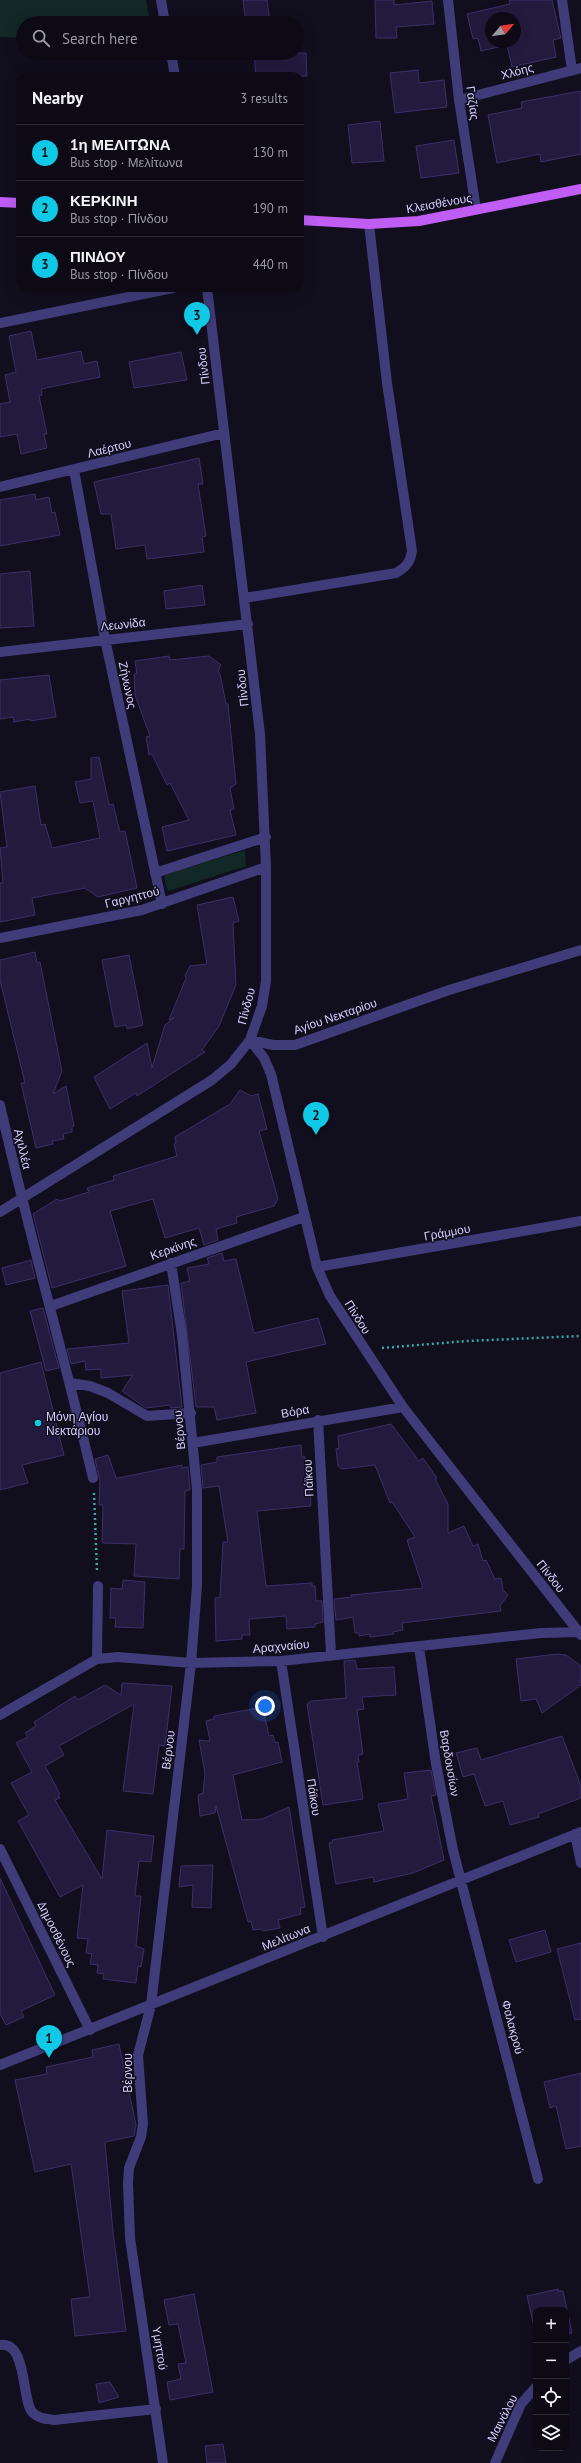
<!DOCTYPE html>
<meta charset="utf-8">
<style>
:root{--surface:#0d0a16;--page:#1b1823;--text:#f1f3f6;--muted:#9a9aa1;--line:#2d2b35;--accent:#10c9e6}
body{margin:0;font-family:"PT Sans",sans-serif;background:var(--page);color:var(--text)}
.controls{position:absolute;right:12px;bottom:12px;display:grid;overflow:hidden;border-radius:8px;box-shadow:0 4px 16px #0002}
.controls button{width:36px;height:36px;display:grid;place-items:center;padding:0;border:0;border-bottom:1px solid var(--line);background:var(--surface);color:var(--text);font:20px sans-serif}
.compass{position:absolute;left:485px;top:12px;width:36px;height:36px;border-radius:50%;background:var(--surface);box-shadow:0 4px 16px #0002;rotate:61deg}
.you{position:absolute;left:265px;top:1706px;width:14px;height:14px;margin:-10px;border:3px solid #fff;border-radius:50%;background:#1a73e8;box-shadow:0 0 0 6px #1a73e833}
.badge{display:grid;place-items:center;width:26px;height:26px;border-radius:50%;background:var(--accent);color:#111;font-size:13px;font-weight:700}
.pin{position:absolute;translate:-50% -33px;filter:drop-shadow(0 1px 2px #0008)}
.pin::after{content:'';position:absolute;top:21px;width:14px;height:12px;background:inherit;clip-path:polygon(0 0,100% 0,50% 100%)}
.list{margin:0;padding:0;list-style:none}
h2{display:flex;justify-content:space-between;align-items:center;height:52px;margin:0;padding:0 16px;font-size:17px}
h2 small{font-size:13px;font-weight:400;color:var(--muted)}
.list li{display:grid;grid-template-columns:26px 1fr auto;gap:12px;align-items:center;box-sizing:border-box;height:56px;padding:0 16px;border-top:1px solid var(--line)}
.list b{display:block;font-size:15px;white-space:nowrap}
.list p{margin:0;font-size:13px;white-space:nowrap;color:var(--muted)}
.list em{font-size:13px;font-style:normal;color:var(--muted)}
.icon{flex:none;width:22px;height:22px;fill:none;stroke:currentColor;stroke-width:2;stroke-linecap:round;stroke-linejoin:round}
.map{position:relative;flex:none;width:581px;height:2463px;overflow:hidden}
.search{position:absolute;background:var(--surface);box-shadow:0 4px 16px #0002;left:16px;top:16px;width:288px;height:44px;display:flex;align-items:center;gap:10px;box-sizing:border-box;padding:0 14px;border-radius:22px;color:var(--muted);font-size:15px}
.panel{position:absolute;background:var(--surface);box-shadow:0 4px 16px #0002;left:16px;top:72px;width:288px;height:220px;border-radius:12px}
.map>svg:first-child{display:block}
</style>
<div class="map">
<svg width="581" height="2463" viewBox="0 0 581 2463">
<rect width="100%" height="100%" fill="#110e1e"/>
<path fill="#112827" d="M0,0H146L150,23H23V38L0,37Z
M245,850L246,866L168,891L165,883V875Z"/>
<path fill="#231b3e" stroke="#3c2f68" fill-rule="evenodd" d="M243,0H267L270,23H246Z
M375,0H394V5L432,1L434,24L396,27L397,38H376Z
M509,0H552L561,38L553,40L556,57L512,67L507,45L481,51L478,38L473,39L467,14L510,4ZM491,18H515V42H491Z
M250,53H306L307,76H256L254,53Z
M418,70L419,83L444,80L447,107L395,113L390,73Z
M581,91V154L541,162L540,154L497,163L488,115L522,108L521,102Z
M380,121L384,161L352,163L348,125Z
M454,140L459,173L421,178L416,146Z
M31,331L37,360L81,351L84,364L97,361L100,377L41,389L42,395L39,396L47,434H44L47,448L21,454L17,434L0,437V404L10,402L5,375L16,372L9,336Z
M181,352L187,380L134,388L129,362Z
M199,458L203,484H198L206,536L202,537L204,552L147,559L145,545L116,549L111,514H101L94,482Z
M35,494L36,500L49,497L52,513L55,512L60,535L0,546V500Z
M30,571L34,626L0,628V574Z
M202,585L205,605L166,609L164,591Z
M169,656L170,660L209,656L221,665L218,671L220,674L226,704H228L236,784L230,788L234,809L230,810L236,835L167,851L162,827L189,820L170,783L167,785L152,754L149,755L146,737L150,736L135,695L134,674H137L135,661Z
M49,675L56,717L30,721V719L14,722L13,717L0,719V680Z
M99,757L109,805L113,804L120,832L125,831L137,888L98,897L85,888L32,898L35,915L0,922V883H3L0,848L7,847L0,792L35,786L41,825L45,824L52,848L100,838L93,801L80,803L75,782L91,779V758Z
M233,897L239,921L233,923L236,985L219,1026L202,1050L205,1052L137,1096L136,1093L110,1109L94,1077L147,1043L152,1068L165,1025L174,1018L169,1020L186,978L185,975L190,966L207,964L197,905Z
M35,952L37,963L40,962L62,1071L53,1094L66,1086L74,1126L72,1127V1132L63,1134L64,1139L52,1141L53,1144L36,1148L21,1083H25L0,980V960Z
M129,955L143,1025L127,1029L126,1025L115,1027L102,960Z
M240,1090L251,1096L258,1094L267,1129L259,1131L278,1199L274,1206L236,1217L237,1223L216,1229L218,1240L204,1245L199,1228L165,1238L153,1199L110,1211L126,1266L52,1288L33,1214L57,1199L60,1201L89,1192L87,1188L114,1180L113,1176L177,1156L174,1144L176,1143L175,1137L230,1104Z
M222,1253L224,1261L236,1259L254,1333L318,1318L326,1344L246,1362L256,1413L217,1420L214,1407H196L181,1283L190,1281L187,1268L209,1264L207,1258Z
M31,1260L35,1278L6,1285L2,1268Z
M168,1285L182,1407L171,1408L170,1405L146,1408L122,1391L133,1375L101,1378V1369L86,1370L85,1361L71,1364L67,1349L129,1343L122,1291Z
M43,1308L59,1368L46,1371L30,1311Z
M41,1362L64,1455L22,1465L28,1483L0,1490V1373Z
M391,1424L419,1461L423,1458L437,1478L435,1479L448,1504V1533L464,1526L473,1546L478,1544L483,1561L486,1560L495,1579L501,1578L503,1590L508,1595L500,1606L501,1611L402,1623L403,1630L393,1632L394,1634L370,1637V1634L359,1636V1633H355L353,1617L336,1620L334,1599L352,1597L351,1595L423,1588L407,1540L415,1537L392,1502L390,1503L375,1465L342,1469L338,1466L336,1449L339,1448L338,1436Z
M301,1445L302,1457H305L306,1475H309L311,1506L257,1511L266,1586L312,1583V1586H315L316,1601H322L323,1622L315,1624V1627L287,1629L286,1616L249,1619L250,1635H242V1639L216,1641L215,1598L220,1597L223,1542H228L219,1486L203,1488L201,1465L217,1462V1457Z
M108,1455L116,1478H118L182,1465V1468L188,1467L190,1490L185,1491L184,1549H180L179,1579L134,1576L136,1544L102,1543L103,1505H99L100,1481L95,1459Z
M123,1580L145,1582L143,1628L115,1627L116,1618H110L111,1588L122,1589Z
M557,1654L566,1655L581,1666V1685L542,1713L536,1699L521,1701L516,1659Z
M355,1660L357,1669L394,1667L396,1695L362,1697L364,1709L357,1710L363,1754L358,1755L359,1762H357L363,1799L323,1805L307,1704L311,1701L346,1698L344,1661Z
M122,1683L172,1686L165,1746L159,1745L153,1794L123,1791L134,1704L59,1746L64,1755L45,1766L60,1794L58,1795L60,1798L55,1800L102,1879L107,1830L154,1836L151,1862L139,1861L135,1896H141L136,1946L144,1949L141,1967L138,1966L136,1983L103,1979L104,1974L97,1973L98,1965L90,1964L92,1954L86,1953L88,1939L77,1938L83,1885L60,1897L18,1821L29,1815L11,1783L32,1772L16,1743L28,1737L25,1733L36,1726L34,1722L75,1696L78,1700L105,1685L121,1695Z
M258,1708L259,1712H264L269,1736L273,1735L275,1743L278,1742L282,1762L233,1775L242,1820L262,1819L289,1807L305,1907L300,1908L301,1914L278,1920L280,1928L263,1931L261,1929L253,1930L251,1921L248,1922L216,1806L215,1813L200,1816L198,1795L203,1793L205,1773L199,1740L210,1741L206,1721L214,1719V1716Z
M562,1736L581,1786V1798L538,1814L539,1817L510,1825L503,1801L485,1806L474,1774L463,1777L456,1753L477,1748L481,1760Z
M431,1770L436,1795L431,1796L444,1860L413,1873L374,1882L373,1877L336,1884L329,1843L333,1842L332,1840L384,1831L378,1804L408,1799L404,1773Z
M213,1865L211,1908L192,1907L193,1885L179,1887L181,1866Z
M0,1878L55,1995L21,2011L24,2017L6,2025L0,2014Z
M545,1930L551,1952L516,1962L509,1940Z
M581,1943V2019L575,2020L557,1949Z
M119,2044L136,2125L134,2136L105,2142L113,2232L126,2331L75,2336L71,2299L90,2297L71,2164L35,2172L15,2080L47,2074L46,2067L93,2057L92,2050Z
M581,2073V2146L566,2149L556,2106L550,2108L544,2082Z
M558,2289V2291H563L572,2333L566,2334V2310H536V2335L527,2296Z
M194,2294L213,2392L170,2400L167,2382L181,2379L178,2364L186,2363L178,2324L169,2325L164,2300Z
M110,2382L119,2397L99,2403L96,2384Z
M223,2444L226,2463H207L205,2446Z"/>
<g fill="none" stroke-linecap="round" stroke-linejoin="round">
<path stroke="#36a8a5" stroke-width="2.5" stroke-dasharray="2 3" stroke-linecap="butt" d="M382,1348L467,1341L581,1336
M94,1493L97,1571"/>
<path stroke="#403c7a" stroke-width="10" d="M161,0L165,23
M448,0L459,100L476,209
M562,0L572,70
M171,53L175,76
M459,100L581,68
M0,323L173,288
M74,470L105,639L162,904
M0,487L224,433
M245,598L396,573C406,567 410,563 412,551L387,383L369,224
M0,652L248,624
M155,873L266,837
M0,938L142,910L266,867
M250,1040L264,1058L271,1074L317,1267L330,1296L403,1407L581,1635
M250,1040L273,1045H295L449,990L581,950
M0,1105C28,1230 63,1353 93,1478
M0,1212L212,1080L231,1064L250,1040L262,1006L266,981V867L260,734L207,288
M317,1267L581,1221
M51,1306L304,1217
M70,1383L90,1386L108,1393L147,1416L191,1413
M318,1420L331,1654
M193,1443L403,1407
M419,1647L436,1764L453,1850L538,2179
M97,1659L98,1586
M281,1661L323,1937
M0,1715L97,1659L118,1657L191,1663L281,1661L541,1633L579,1632
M575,1834L581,1863
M0,1849L90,2030
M0,2065L581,1832
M0,2345C28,2341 21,2402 33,2413C39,2419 47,2419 54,2420L156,2409
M566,2360L581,2351
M163,2463L130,2238L128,2184L129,2168L141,2137L143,2124L138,2055L151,2005L191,1663L197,1586V1490L182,1335L171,1263
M495,2463L521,2404L536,2387"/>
<path stroke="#c05df4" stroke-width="10" d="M0,202L20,203
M300,220L369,224L419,221L581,189"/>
</g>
<circle fill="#10c9e6" stroke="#110e1e" stroke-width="1.5" cx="38" cy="1423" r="4"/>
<g text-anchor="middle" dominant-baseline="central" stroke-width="3" stroke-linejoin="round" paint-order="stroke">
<g font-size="12" fill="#d5cefc" stroke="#110e1e">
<text transform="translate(517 71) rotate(-15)">Χλόης</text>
<text transform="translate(473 103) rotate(82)">Γαζίας</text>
<text transform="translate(439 203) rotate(-10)">Κλεισθένους</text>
<text transform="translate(203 366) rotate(-97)">Πίνδου</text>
<text transform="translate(109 448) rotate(-14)">Λαέρτου</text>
<text transform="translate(123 624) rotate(-6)">Λεωνίδα</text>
<text transform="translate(128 685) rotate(78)">Ζήνωνος</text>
<text transform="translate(242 688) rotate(-96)">Πίνδου</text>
<text transform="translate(132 897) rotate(-14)">Γαργηττού</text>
<text transform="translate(246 1006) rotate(-75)">Πίνδου</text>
<text transform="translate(335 1016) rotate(-19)">Αγίου Νεκταρίου</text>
<text transform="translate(23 1149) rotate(77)">Αχιλλέα</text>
<text transform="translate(447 1232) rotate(-10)">Γράμμου</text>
<text transform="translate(173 1248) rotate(-19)">Κερκίνης</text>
<text transform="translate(358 1317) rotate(58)">Πίνδου</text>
<text transform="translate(295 1411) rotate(-10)">Βόρα</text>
<text transform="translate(179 1430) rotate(-95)">Βέρνου</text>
<text transform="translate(308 1478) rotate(-93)">Πάϊκου</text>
<text transform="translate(551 1576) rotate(52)">Πίνδου</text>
<text transform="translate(281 1646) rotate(-5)">Αραχναίου</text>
<text transform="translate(168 1750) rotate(-83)">Βέρνου</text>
<text transform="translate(450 1763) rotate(80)">Βαρδουσίων</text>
<text transform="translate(314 1797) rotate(81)">Πάϊκου</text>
<text transform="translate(57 1934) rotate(64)">Δημοσθένους</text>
<text transform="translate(286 1937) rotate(-22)">Μελίτωνα</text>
<text transform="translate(513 2027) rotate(75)">Φαλακρού</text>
<text transform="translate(127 2073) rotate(-90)">Βέρνου</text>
<text transform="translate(160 2348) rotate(81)">Υμηττού</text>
<text transform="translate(502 2418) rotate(-63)">Μαινάλου</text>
</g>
<g font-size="12" fill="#d5cefc" stroke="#110e1e" text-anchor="start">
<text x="46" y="1416">Μόνη Αγίου<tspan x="46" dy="14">Νεκτάριου</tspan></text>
</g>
</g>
</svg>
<div class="controls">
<button>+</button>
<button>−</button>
<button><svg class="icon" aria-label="locate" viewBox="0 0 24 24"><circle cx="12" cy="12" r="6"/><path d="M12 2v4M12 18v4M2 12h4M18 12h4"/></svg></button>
<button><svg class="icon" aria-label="layers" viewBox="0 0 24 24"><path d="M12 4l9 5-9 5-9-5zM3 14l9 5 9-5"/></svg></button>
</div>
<svg class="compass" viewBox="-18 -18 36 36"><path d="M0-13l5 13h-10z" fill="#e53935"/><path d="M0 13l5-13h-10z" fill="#9a9aa1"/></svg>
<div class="you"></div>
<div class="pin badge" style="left:49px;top:2058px">1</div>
<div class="pin badge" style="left:316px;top:1135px">2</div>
<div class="pin badge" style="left:197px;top:335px">3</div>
<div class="search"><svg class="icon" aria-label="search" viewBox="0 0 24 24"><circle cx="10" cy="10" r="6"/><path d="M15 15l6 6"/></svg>Search here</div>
<section class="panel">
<h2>Nearby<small>3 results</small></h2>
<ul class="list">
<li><span class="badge">1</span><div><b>1η ΜΕΛΙΤΩΝΑ</b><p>Bus stop · Μελίτωνα</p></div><em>130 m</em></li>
<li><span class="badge">2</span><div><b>ΚΕΡΚΙΝΗ</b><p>Bus stop · Πίνδου</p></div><em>190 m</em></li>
<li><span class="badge">3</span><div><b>ΠΙΝΔΟΥ</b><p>Bus stop · Πίνδου</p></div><em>440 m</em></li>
</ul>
</section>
</div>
